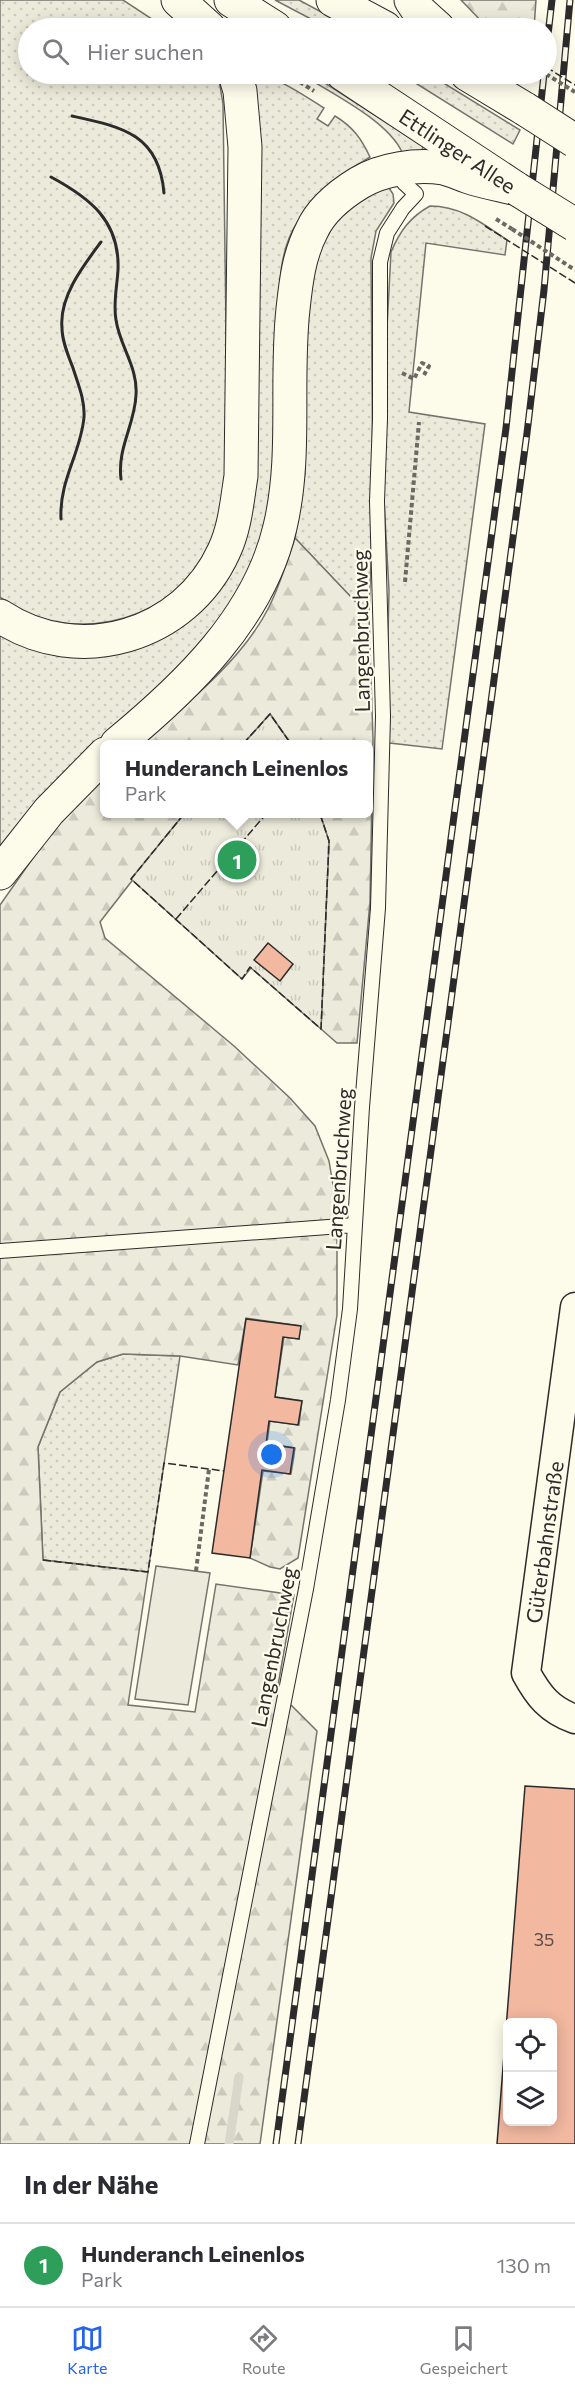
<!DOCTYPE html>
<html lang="de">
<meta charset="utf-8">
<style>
:root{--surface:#fff;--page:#f2f2f3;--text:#2b2b33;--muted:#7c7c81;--line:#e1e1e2;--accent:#2563eb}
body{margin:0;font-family:Commissioner,sans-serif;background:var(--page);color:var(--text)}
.controls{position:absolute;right:18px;bottom:18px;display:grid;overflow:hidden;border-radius:9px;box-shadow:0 3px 15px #0003}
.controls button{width:54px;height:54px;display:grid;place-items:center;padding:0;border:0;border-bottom:2px solid var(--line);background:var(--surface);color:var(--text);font:30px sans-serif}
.you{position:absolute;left:272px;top:1455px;width:21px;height:21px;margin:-15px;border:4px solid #fff;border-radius:50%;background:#1a73e8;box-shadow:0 0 0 9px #1a73e833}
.badge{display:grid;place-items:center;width:39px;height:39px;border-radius:50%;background:var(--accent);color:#fff;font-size:20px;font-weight:700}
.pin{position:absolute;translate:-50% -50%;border:3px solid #fff;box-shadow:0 2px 6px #0006}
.popup{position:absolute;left:100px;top:740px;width:273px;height:78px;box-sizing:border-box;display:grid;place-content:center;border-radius:9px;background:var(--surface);filter:drop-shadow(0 2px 4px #0005);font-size:20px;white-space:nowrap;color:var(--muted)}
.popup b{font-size:22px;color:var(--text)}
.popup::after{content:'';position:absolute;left:50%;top:100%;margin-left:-12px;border:12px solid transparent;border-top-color:var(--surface)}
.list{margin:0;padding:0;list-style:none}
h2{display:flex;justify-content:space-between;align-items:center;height:78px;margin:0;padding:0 24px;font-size:26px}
h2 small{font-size:20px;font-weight:400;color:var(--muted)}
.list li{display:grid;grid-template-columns:39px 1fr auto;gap:18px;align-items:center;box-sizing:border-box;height:84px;padding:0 24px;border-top:2px solid var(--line)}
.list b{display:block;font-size:22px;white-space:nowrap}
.list p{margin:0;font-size:20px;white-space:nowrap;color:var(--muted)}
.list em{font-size:20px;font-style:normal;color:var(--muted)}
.icon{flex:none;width:33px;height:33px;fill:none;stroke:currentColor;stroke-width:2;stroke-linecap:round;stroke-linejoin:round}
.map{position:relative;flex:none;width:575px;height:2144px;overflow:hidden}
.search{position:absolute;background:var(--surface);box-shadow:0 3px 15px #0003;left:18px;right:18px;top:18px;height:66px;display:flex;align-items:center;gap:15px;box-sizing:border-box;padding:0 21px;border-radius:33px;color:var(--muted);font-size:22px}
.sheet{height:162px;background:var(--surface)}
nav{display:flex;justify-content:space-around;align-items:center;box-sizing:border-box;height:84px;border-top:2px solid var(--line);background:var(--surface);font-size:16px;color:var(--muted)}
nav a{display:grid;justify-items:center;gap:3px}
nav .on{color:var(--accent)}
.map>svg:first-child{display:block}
</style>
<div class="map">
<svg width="575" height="2144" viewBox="0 0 575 2144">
<defs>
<pattern id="grass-dots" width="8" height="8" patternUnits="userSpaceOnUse" patternTransform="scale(1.5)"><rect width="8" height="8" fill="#ecebdb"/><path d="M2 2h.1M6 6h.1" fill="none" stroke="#cbcabc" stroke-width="1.8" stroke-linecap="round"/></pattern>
<pattern id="forest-firs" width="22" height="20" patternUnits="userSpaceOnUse" patternTransform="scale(1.5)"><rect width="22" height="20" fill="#ecebdb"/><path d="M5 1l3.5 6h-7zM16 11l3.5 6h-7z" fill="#cbcabc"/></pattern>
<pattern id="park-tufts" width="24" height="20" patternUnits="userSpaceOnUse" patternTransform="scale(1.5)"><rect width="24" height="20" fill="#ecebdb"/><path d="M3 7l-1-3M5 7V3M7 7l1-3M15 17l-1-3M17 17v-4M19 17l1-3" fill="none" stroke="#cbcabc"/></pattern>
</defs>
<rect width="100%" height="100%" fill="#fdfbea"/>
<path fill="url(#grass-dots)" stroke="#74746e" stroke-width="1.5" d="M0,0H123L152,19L160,28H28V74H218L223,104L228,478C222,504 219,534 205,557C162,626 65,646 0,597Z
M275,0H299L351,28H328Z
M252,74C279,77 301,94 324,108L317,119L328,126L335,116C353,127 361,138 370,157C341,175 315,194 297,223C278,252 279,291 279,324C278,359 277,394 277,429C276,463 276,500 266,532C221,671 77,733 0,849V634C34,640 75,651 109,653C149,655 210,610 229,576C237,560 242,540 248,524Z
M301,74H311L418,143L423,146L422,151L402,152C387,120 331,93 301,74Z
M401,74H429L520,130L513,144Z
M379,187L389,188L393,194L394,203L376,231L371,258L373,501L369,616L295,538L305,473L304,314L313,251L335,217Z
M430,206C461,206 482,223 507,240L505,255L426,243L409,412L485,424L442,749L381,742L387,680L389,591L383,481L384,385L391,252C400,231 410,217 430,206Z
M123,1354L180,1356L148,1572L43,1560L38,1447L60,1392L97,1362Z"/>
<path fill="url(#forest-firs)" stroke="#74746e" stroke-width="1.5" d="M461,0H536L534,28H488Z
M295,538L369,616L373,739L370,902L357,1043H337L321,1029L329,841L320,814H369V744H291L270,714L243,744H139C184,706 242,661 269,607C280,585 287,562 295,538Z
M105,776V814H184L100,922L105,938L234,1046L290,1098L315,1126L329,1161L337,1209V1315L298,1558L280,1569L270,1567L250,1558L263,1471L291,1474L295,1448L267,1443L270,1421L299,1425L302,1401L275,1397L284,1337L299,1339L300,1326L246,1318L238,1365L180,1356L123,1354L97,1362L60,1392L38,1447L43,1560L148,1572L128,1705L195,1712L216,1584L294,1595L277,1691L317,1731L260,2144H0V905L59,821Z"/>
<path fill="url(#park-tufts)" stroke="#74746e" stroke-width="1.5" d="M270,714L291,744H243Z
M184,814H320L329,841L321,1029L251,968L242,979L131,879Z"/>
<path fill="#eceadb" stroke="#74746e" stroke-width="1.5" d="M156,1566L210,1573L188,1705L135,1699Z"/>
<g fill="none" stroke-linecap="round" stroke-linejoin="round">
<path stroke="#d8d7c9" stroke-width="9" d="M229,2144L239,2077"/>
</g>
<path fill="#f2b8a0" stroke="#2b2b2b" stroke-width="1.5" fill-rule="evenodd" d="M268,943L293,964L280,981L254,960Z
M246,1319L301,1326L299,1339L283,1337L275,1397L302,1401L298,1425L269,1421L266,1444L294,1448L290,1474L262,1470L250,1558L212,1553Z
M525,1786L575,1789V2144H497ZM508,2022H552V2122H508Z"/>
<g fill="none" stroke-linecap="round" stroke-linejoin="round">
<defs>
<path id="lane" d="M0,1251L355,1225
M197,2144L306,1589L338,1400L350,1309L362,1107L378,908L383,716L377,501L380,419V262L387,233L403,208L416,194L404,183L396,170"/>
<path id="street" d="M575,1307L526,1673C538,1695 549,1710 575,1719"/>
<g id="secondary">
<path d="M231,0L275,28"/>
<path d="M333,0L385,28"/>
<path id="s1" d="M343,74L514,187"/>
<path d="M467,74L525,109"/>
</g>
<path id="highway" d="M178,0L209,28
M411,0L417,9L438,28
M477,74L482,82
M0,616C78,668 185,637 224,551C235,528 237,501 241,476L245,147L240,91L235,74
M117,744C186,687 259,618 280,527C297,456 285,381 293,309C296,281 299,255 312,230C321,210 341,194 359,183C382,169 416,164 443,168C452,170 460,174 469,177C484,182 501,185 517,189
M0,873L49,811L105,754"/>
</defs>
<use href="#lane" stroke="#2b2b2b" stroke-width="16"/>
<use href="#street" stroke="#2b2b2b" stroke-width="31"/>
<use href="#secondary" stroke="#2b2b2b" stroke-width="35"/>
<use href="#highway" stroke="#2b2b2b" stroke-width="35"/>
<path stroke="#6a6964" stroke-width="4" stroke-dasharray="4.5 3" stroke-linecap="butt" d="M471,21L479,28
M287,74L314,91
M496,219L512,229
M402,373L414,379L422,363L429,366L424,375
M405,582L419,422
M196,1571L209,1469"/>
<use href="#lane" stroke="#fdfbea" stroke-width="14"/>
<use href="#street" stroke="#fdfbea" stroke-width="28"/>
<use href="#secondary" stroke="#fdfbea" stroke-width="33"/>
<use href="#highway" stroke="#fdfbea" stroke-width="33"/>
<defs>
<path id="rail" d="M546,52L552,0
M276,2144L506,428L544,74
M298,2144L527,433L544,290L570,0"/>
</defs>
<use href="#rail" stroke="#2b2b2b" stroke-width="7"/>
<use href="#rail" stroke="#fdfbea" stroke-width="4.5" stroke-dasharray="14" stroke-linecap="butt"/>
<defs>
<path id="secondary-bridge" d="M525,109L575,141
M517,189L575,225"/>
</defs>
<use href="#secondary-bridge" stroke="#2b2b2b" stroke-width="35" stroke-linecap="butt"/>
<path stroke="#6a6964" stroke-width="4" stroke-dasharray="4.5 3" stroke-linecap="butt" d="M546,74L575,92
M512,229L575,270"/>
<use href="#secondary-bridge" stroke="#fdfbea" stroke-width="33"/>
<path stroke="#2b2b2b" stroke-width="1.5" stroke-dasharray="8 3" stroke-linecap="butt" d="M486,27L488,28
M546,67L575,85
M485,226L575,283
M243,744L270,714L291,744
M184,814L131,879L242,979L250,967L321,1029L329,841L320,814
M176,919L266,814
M43,1560L148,1572L164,1463L224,1471"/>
<path stroke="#2b2b2b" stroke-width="3" d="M72,116C122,127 159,134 164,193
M51,177C90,198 120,221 118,270C117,287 113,304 116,320C120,347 138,367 136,395C135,424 117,448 121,479
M61,519C59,480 81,453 84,417C85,400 78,384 73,368C68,355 62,341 62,328C59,297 83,266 101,242"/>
</g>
<g text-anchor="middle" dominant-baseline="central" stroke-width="4.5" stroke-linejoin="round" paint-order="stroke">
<g font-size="18" fill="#5d4e48">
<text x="544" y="1939">35</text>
</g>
<g font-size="21" fill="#2b2b2b" stroke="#fdfbea">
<text stroke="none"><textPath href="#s1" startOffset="138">Ettlinger Allee</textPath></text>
<text transform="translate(360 631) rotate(-91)">Langenbruchweg</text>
<text transform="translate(338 1169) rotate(-86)">Langenbruchweg</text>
<text transform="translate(544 1542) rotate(-82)">Güterbahnstraße</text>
<text transform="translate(273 1647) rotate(-79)">Langenbruchweg</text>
</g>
</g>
</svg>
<div class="controls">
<button><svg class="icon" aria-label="locate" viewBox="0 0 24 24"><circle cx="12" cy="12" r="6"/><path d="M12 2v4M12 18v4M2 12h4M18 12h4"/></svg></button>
<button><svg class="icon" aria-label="layers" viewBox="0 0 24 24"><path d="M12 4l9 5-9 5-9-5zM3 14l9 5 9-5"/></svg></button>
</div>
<div class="you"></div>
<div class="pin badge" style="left:237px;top:860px;background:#2e9e5b">1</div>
<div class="popup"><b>Hunderanch Leinenlos</b>Park</div>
<div class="search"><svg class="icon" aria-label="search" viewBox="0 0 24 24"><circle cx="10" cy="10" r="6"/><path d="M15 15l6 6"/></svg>Hier suchen</div>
</div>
<section class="sheet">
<h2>In der Nähe<small></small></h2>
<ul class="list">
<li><span class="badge" style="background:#2e9e5b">1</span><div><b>Hunderanch Leinenlos</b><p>Park</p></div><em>130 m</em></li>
</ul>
</section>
<nav>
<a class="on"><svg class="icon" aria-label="map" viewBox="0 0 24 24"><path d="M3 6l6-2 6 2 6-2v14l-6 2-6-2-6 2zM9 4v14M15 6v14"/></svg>Karte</a>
<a><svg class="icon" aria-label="directions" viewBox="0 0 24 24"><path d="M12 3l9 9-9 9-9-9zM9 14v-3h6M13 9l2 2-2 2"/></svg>Route</a>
<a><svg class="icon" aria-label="saved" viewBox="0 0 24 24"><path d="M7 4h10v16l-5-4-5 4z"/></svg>Gespeichert</a>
</nav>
